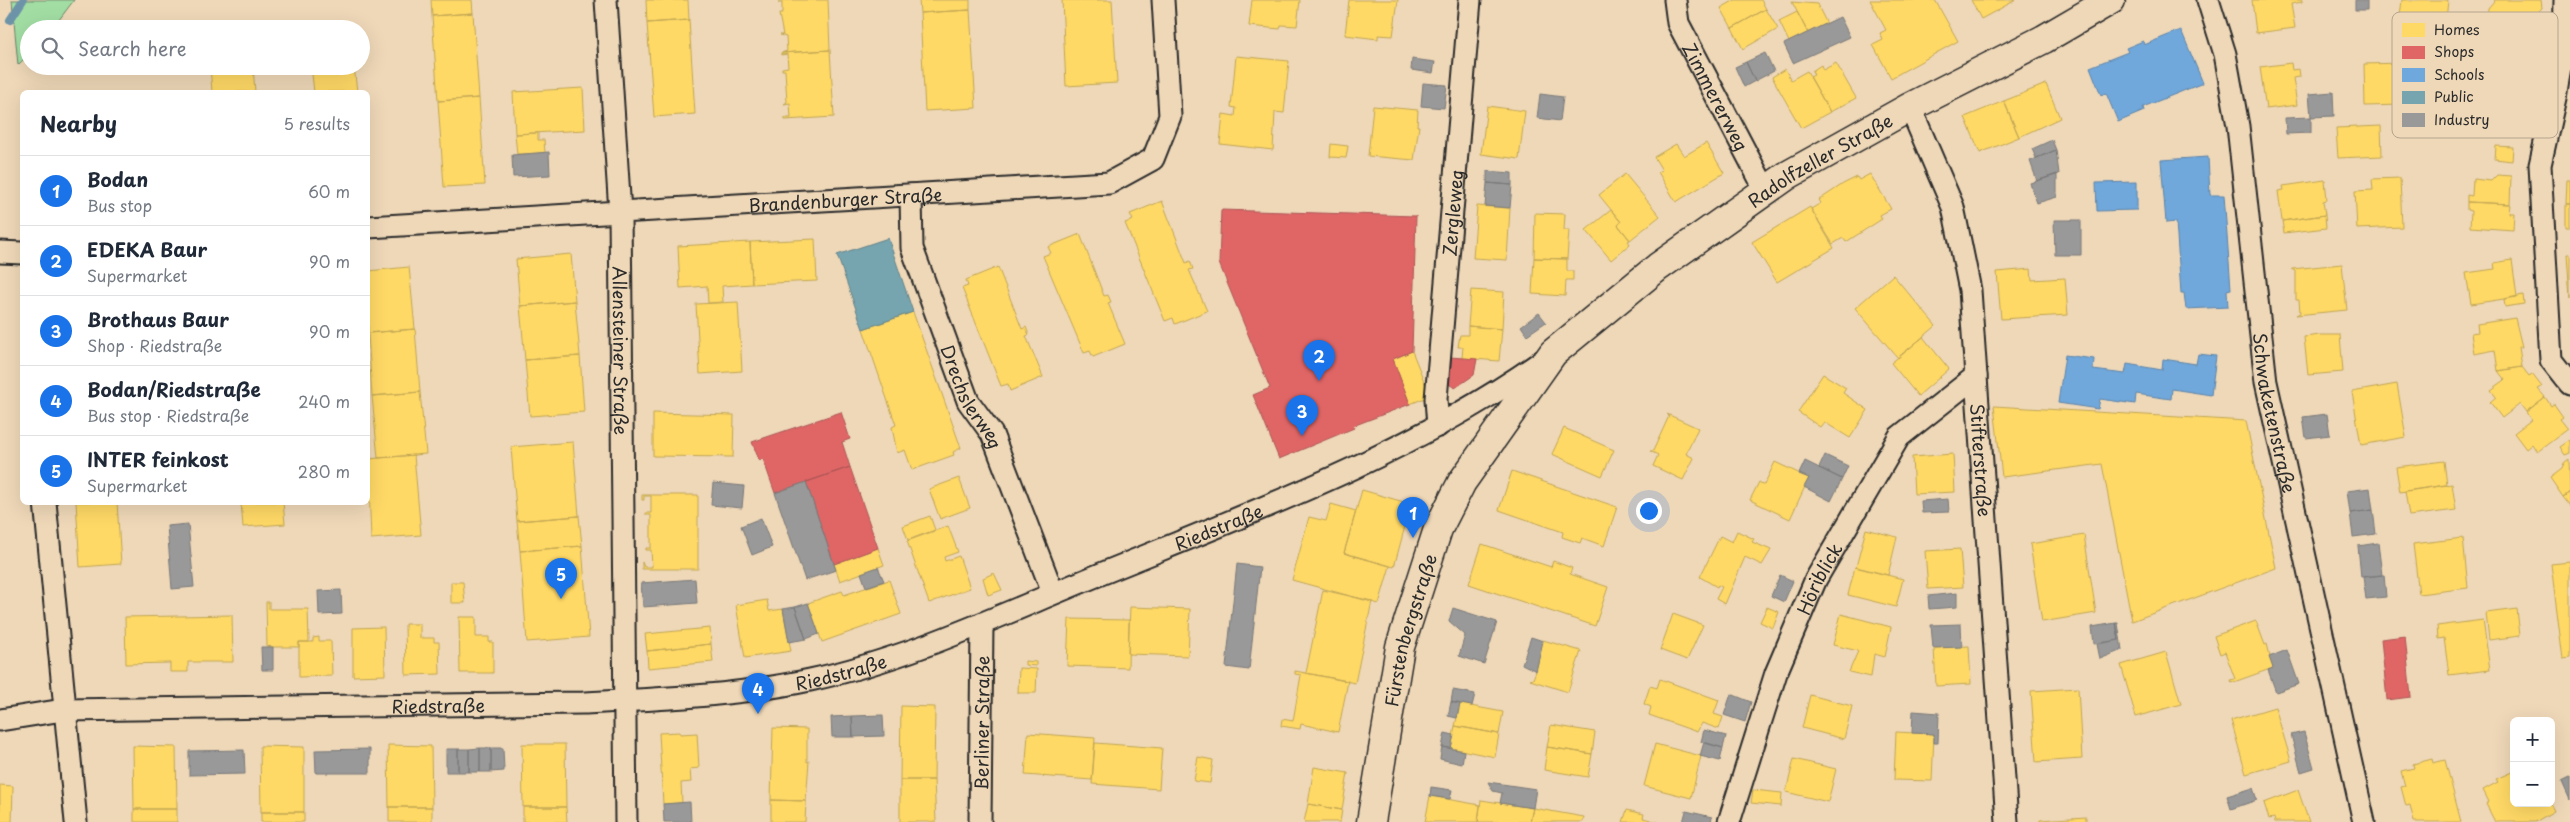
<!DOCTYPE html>
<meta charset="utf-8">
<style>
:root{--surface:#fff;--page:#f6f6f7;--text:#1f2937;--muted:#747a83;--line:#e0e1e3;--accent:#1a73e8}
body{margin:0;font-family:"Playpen Sans",sans-serif;background:var(--page);color:var(--text)}
.controls{position:absolute;right:15px;bottom:15px;display:grid;overflow:hidden;border-radius:8px;box-shadow:0 5px 20px #0002}
.controls button{width:45px;height:45px;display:grid;place-items:center;padding:0;border:0;border-bottom:1px solid var(--line);background:var(--surface);color:var(--text);font:25px sans-serif}
.you{position:absolute;left:1648px;top:510px;width:18px;height:18px;margin:-12px;border:4px solid #fff;border-radius:50%;background:#1a73e8;box-shadow:0 0 0 8px #1a73e833}
.badge{display:grid;place-items:center;width:32px;height:32px;border-radius:50%;background:var(--accent);color:#fff;font-size:16px;font-weight:700}
.pin{position:absolute;translate:-50% -41px;filter:drop-shadow(0 1px 2px #0008)}
.pin::after{content:'';position:absolute;top:26px;width:18px;height:15px;background:inherit;clip-path:polygon(0 0,100% 0,50% 100%)}
.list{margin:0;padding:0;list-style:none}
h2{display:flex;justify-content:space-between;align-items:center;height:65px;margin:0;padding:0 20px;font-size:21px}
h2 small{font-size:16px;font-weight:400;color:var(--muted)}
.list li{display:grid;grid-template-columns:32px 1fr auto;gap:15px;align-items:center;box-sizing:border-box;height:70px;padding:0 20px;border-top:1px solid var(--line)}
.list b{display:block;font-size:19px;white-space:nowrap}
.list p{margin:0;font-size:16px;white-space:nowrap;color:var(--muted)}
.list em{font-size:16px;font-style:normal;color:var(--muted)}
.icon{flex:none;width:28px;height:28px;fill:none;stroke:currentColor;stroke-width:2;stroke-linecap:round;stroke-linejoin:round}
.map{position:relative;flex:none;width:2570px;height:822px;overflow:hidden}
.search{position:absolute;background:var(--surface);box-shadow:0 5px 20px #0002;left:20px;top:20px;width:350px;height:55px;display:flex;align-items:center;gap:12px;box-sizing:border-box;padding:0 18px;border-radius:28px;color:var(--muted);font-size:19px}
.panel{position:absolute;background:var(--surface);box-shadow:0 5px 20px #0002;left:20px;top:90px;width:350px;height:415px;border-radius:8px}
.map>svg:first-child{display:block}
</style>
<div class="map">
<svg width="2570" height="822" viewBox="0 0 2570 822">
<rect width="100%" height="100%" fill="#efd8b8"/>
<filter id="ink" filterUnits="userSpaceOnUse"><feTurbulence type="fractalNoise" baseFrequency=".02" numOctaves="2"/><feDisplacementMap in="SourceGraphic" scale="10" xChannelSelector="R" yChannelSelector="G"/><feConvolveMatrix kernelMatrix="1 2 1 2 8 2 1 2 1" color-interpolation-filters="sRGB"/></filter>
<g filter="url(#ink)">
<path fill="#a2dea4" stroke="#668468" d="M12,0H74L52,29H29V54L18,65Z"/>
<path fill="#ffd966" stroke="#bfa554" d="M431,0H472L473,13L432,16Z
M646,0H688L689,20L647,23Z
M784,0H828L830,50L781,53L787,51L786,37L780,35H783L779,14H782V3H778Z
M919,0H970V10L920,13Z
M1062,0H1112L1117,83L1066,86Z
M1252,0H1300L1297,26L1281,25L1280,29L1249,26Z
M1349,0H1398L1393,36L1378,35V39L1345,35Z
M1735,0H1761L1766,9L1732,28L1721,8Z
M1870,0H1935L1958,41L1891,78L1873,45L1883,40L1880,33L1886,30Z
M1971,0H2016L1981,19Z
M2252,0H2302V2L2291,4L2295,28L2256,33Z
M2402,0H2448L2446,20L2400,16Z
M2495,0H2541L2542,8L2539,11L2538,28L2487,24L2488,8Z
M1792,2L1817,4L1827,24L1808,33Z
M1766,9L1778,29L1743,49L1732,28Z
M970,10L976,108L925,111L920,13Z
M1797,12L1808,33L1789,42L1779,21Z
M473,13L479,98L438,101L432,16Z
M689,20L695,114L654,117L647,23Z
M351,24V29H308V28Z
M830,50L834,117L785,120V118H791L790,103L784,104L787,102L785,70H782V68L788,67L787,54L781,55V53Z
M1236,56L1289,61L1284,113L1275,112L1273,150L1220,144L1223,114L1235,116L1236,108L1231,107Z
M1836,63L1856,98L1830,112L1810,77L1814,75L1812,71L1821,65L1823,70Z
M2291,63L2292,70L2299,69L2300,77L2293,78L2297,105L2266,109L2260,67Z
M2402,63L2403,105L2365,106L2364,64Z
M210,66H253L255,92H212Z
M311,66H354L357,92H314Z
M1785,69L1791,80L1807,71L1830,112L1801,128L1772,77Z
M2046,84L2060,118L2019,137L2004,101Z
M583,88L585,130L515,134L513,92Z
M479,98L485,185L444,187L438,101Z
M2004,101L2019,137L1980,153L1965,117Z
M1373,106L1418,110L1417,126H1419L1414,160L1368,156Z
M1487,106L1525,111L1519,159L1481,154Z
M2381,126L2382,156L2338,158L2336,128Z
M538,133V140H544L545,153L517,154L515,134Z
M1706,143L1724,173L1676,202L1658,172L1662,170L1654,157L1676,144L1684,156Z
M1331,144L1348,146L1346,158L1330,157Z
M2496,146L2513,147L2512,161L2495,159Z
M1625,174L1660,216L1630,240L1618,225L1621,222L1599,195Z
M1870,174L1891,209L1880,215L1882,219L1846,242L1843,238L1833,244L1811,209L1821,203L1819,200L1843,184L1857,177L1859,180Z
M2497,175L2511,176L2510,204L2467,202V195L2472,196L2473,179L2491,181Z
M2400,178L2402,227L2357,229L2355,191L2373,190L2372,179Z
M2325,180L2327,200L2323,201L2325,215L2282,221L2278,191L2284,190L2283,186Z
M2567,180H2570V204H2566Z
M1162,201L1186,263L1190,261L1193,269L1189,270L1207,311L1175,324L1173,318L1165,321L1125,223L1133,220L1130,214Z
M2467,202L2510,204L2509,213H2514L2513,230L2470,227L2471,211L2467,210Z
M2566,204H2570V227H2566Z
M1477,206L1510,208L1507,260L1473,258Z
M1810,207L1834,248L1777,282L1752,242Z
M1611,210L1621,222L1618,225L1630,240L1628,241L1630,244L1611,260L1586,230Z
M1535,213L1565,214L1564,230H1569L1567,259L1534,258Z
M2325,215L2326,228L2284,233L2282,221Z
M1080,234L1104,296L1108,295L1111,302L1108,303L1125,344L1093,357L1090,351L1084,353L1043,256L1051,253L1048,247Z
M815,239L817,281L752,284L750,242Z
M750,242L752,284L722,286L723,302L708,303L707,286L680,288L678,246Z
M571,254L575,301L520,306L516,259Z
M2567,254H2570V298Z
M1534,258L1567,259V271H1573V280H1566L1565,296L1532,294Z
M2512,260L2517,297L2471,304L2466,273L2495,269L2494,263Z
M2342,264L2347,310L2296,315L2300,313L2299,300H2296V271L2292,269Z
M409,267L415,329L368,333V271Z
M998,267L1022,329L1026,327L1029,335L1026,336L1043,377L1010,391L1008,384L1001,386L962,288L968,286L966,280Z
M2031,269L2032,280L2065,278L2068,315L2001,319L1997,272Z
M1893,275L1936,326L1898,358L1855,308Z
M1471,290L1504,292L1502,329L1468,326Z
M2523,295L2524,304L2505,307L2504,299Z
M575,301L580,356L525,360L520,306Z
M738,302L742,371L700,374L696,304Z
M913,312L961,448L953,452L954,455L912,470L905,450L897,453L892,427L896,425L863,329Z
M2515,318L2522,347H2519L2522,367L2498,371L2495,350L2474,354L2471,333L2478,332L2477,324Z
M1468,326L1502,329L1499,361L1462,358L1463,347H1458L1460,335H1468Z
M415,329L420,392L372,396L368,333Z
M2320,335H2340L2343,372L2308,375L2304,337Z
M1923,337L1949,369L1918,396L1891,363Z
M1412,351L1430,396L1410,404L1393,359Z
M580,356L584,412L530,416L525,360Z
M2522,367L2529,376L2532,374L2542,387L2538,389L2545,397L2526,412L2520,404L2502,418L2490,402L2496,397L2491,390L2505,380L2498,371Z
M1823,374L1846,388L1843,393L1868,410L1850,438L1824,422L1820,427L1798,412Z
M2397,384L2406,437L2361,445L2352,392Z
M420,392L426,454L378,458L372,396Z
M2545,397L2551,406L2554,404L2563,417L2560,419L2568,429L2537,452L2532,444L2526,449L2514,433L2531,420L2526,412Z
M1994,406L2246,421L2276,568L2132,621L2102,464L2002,477Z
M653,413L734,415L733,457L653,456Z
M1667,414L1698,428L1686,454L1694,458L1683,480L1653,466L1658,455L1650,451H1653L1669,416Z
M1564,428L1614,450L1602,476L1552,454Z
M2570,440V453L2565,455L2560,447Z
M573,442L579,516L517,521L511,447Z
M1953,454L1955,492L1914,494L1912,457Z
M414,455L421,535L371,539L368,459Z
M2569,459L2570,492L2563,497L2550,478L2562,469L2564,463Z
M2444,461L2447,485L2400,492L2396,467Z
M1775,462L1809,478L1790,519L1750,500L1759,482L1764,485Z
M1512,471L1617,507L1604,546L1582,538L1580,543L1562,537L1563,532L1499,510Z
M959,478L970,508L940,519L929,489Z
M2452,484L2456,510L2409,516L2405,491Z
M1362,490L1411,504L1394,567L1344,553Z
M2570,492V506L2563,497Z
M642,495H698V569H642V562L644,567H652L651,550H646V548H651V515H646V513H651V496H644V500H642Z
M76,502H117L121,564L80,567Z
M241,502H283L285,524L243,527Z
M1331,504L1356,511L1344,553L1390,566L1379,604L1292,580L1309,517L1326,521Z
M579,516L582,546L520,551L517,521Z
M930,516L935,530L908,540L903,526Z
M948,526L958,552L944,557L945,561L959,556L970,588L929,603L907,541Z
M1866,529L1897,537L1888,575L1856,567Z
M1737,531L1754,539L1752,542L1771,550L1762,565L1745,557L1725,604L1716,599L1722,587L1718,585L1717,587L1700,577L1720,536L1732,542Z
M2084,535L2096,613L2042,622L2030,544Z
M2463,538L2468,588L2419,594L2413,544Z
M1482,544L1551,567L1553,561L1572,568L1570,574L1608,587L1595,626L1469,584Z
M582,546L589,637L527,642L520,551Z
M878,548L884,565L840,581L834,564Z
M1960,549L1963,587L1928,589L1925,551Z
M2570,562V658L2563,659L2551,564Z
M1855,567L1903,579L1896,607L1848,595Z
M994,573L1002,590L988,595L983,578Z
M889,580L901,614L822,642L808,603L842,591L844,595Z
M451,582H463L465,603H451Z
M1323,590L1372,601L1355,683L1306,673Z
M767,600L769,611L783,609L791,651L745,658L736,605Z
M266,602H269V609H308L309,642H299V647H267Z
M1130,607L1190,609L1188,656L1128,654Z
M1767,607L1779,612L1773,628L1760,622Z
M2517,609L2520,636L2489,640L2486,613Z
M1673,614L1703,625L1687,660L1660,650Z
M1841,614L1891,627L1885,657L1874,654L1871,677L1849,672L1858,651L1833,645Z
M232,615L233,662H188V672H170V663L126,664L125,617Z
M459,617H476V637H489V642H493V673H460Z
M1069,619L1129,620L1128,668L1067,666Z
M2483,620L2490,670L2449,675L2444,638L2438,639L2437,626Z
M2256,621L2265,645L2267,644L2273,668L2231,683L2230,680L2235,679L2225,652L2220,654L2214,636Z
M405,624H420V638H434V642H439L440,674L406,675Z
M384,627L385,675L353,676V628Z
M710,628L711,644L647,651L645,634Z
M319,637V641H331L332,676L299,677V642H313V638Z
M1543,640L1581,651L1568,692L1530,680L1533,679L1536,671Z
M711,644L713,662L648,668L647,651Z
M1969,646L1971,684L1936,686L1934,648Z
M2166,652L2181,704L2136,717L2121,665Z
M1025,661L1036,662V666L1025,665Z
M1019,668L1037,669L1036,693H1018Z
M1295,671L1348,681L1338,732L1301,724L1300,729L1281,726L1282,719L1293,721L1301,675L1295,674Z
M1660,679L1719,700L1714,714L1723,717L1719,729L1702,723L1697,732L1649,715L1651,707L1644,704L1650,686L1657,688Z
M2078,688L2082,759L2036,762L2031,691Z
M1810,695L1852,706L1844,739L1802,728Z
M1460,704L1503,712L1499,734L1455,726Z
M901,706L935,707L934,780H900Z
M2275,707L2291,761L2246,774L2231,720Z
M1551,725L1595,732L1592,754L1547,747Z
M1455,726L1499,734L1495,757L1451,748Z
M773,728L807,729V762L809,761L806,801L771,800Z
M680,732V734L697,733L699,768L690,769L691,782L681,783L682,803L663,804L659,733Z
M1896,732L1934,734L1932,781L1894,780Z
M1028,733L1095,738L1092,780L1025,775Z
M1095,743L1162,748L1159,789L1092,784Z
M522,744H565L566,807H523Z
M1655,744L1701,756L1691,798L1644,786Z
M388,745L431,746L432,807H389Z
M133,746L176,747L177,809H134Z
M260,746L304,747V812H261Z
M1547,747L1592,754L1588,777L1544,770Z
M1198,757L1213,760L1210,783L1194,781Z
M1794,759L1836,769L1828,802L1786,792Z
M2432,759L2433,763L2445,760L2461,822H2414L2410,805L2406,806L2401,787L2405,786L2401,771L2414,768L2413,764Z
M1314,767L1348,773L1342,810L1308,804Z
M2514,771V803H2550L2554,811L2535,822H2495L2486,804L2489,802L2483,790L2498,782L2496,779Z
M900,780H934L936,822H900Z
M0,785L13,786L12,822H0Z
M1753,790L1782,793L1781,806L1751,803Z
M2298,790L2309,822H2275L2274,818L2269,819L2264,803Z
M1430,796L1480,805L1478,822H1425Z
M771,800L806,801L805,822H771Z
M1481,800L1533,808L1530,822H1478Z
M1308,804L1342,810L1340,822H1304Z
M389,807H432V822H389Z
M523,807H566L567,822H523Z
M1533,808L1584,817L1583,822H1530Z
M134,809H177V822H134Z
M1627,810L1644,814L1643,818L1658,822H1623Z
M261,812H304V822H261Z
M2086,817V822H2040V820Z"/>
<path fill="#e06666" stroke="#aa5454" d="M1221,210L1416,216L1412,351L1393,359L1410,404L1353,426L1354,428L1279,459L1253,395L1270,388L1219,263Z
M1450,357L1477,359L1474,375L1455,388L1447,383Z
M841,412L850,439L842,442L850,467L775,493L763,459L759,460L752,442Z
M850,467L878,548L834,564L806,482Z
M2405,636L2411,697L2387,700L2381,639Z"/>
<path fill="#6fa8dc" stroke="#5b82a7" d="M2181,30L2203,83L2143,107L2144,111L2118,122L2106,93L2101,95L2090,67L2128,52L2126,48L2143,41L2144,45Z
M2208,157L2210,195H2224L2231,289L2227,290L2228,307L2186,309L2184,293H2181L2176,222L2166,223L2161,160Z
M2137,182V210L2097,211L2096,183Z
M2198,354L2216,356L2211,395L2172,389L2171,399L2136,394L2135,404L2100,399L2098,409L2058,403L2065,355L2094,359L2093,370L2125,374L2127,364L2162,370L2163,359L2196,364Z"/>
<path fill="#76a5af" stroke="#608087" d="M888,238L913,312L863,329L837,255Z"/>
<path fill="#999" stroke="#787878" d="M2355,0H2367V10H2355Z
M1840,17L1850,37L1793,63L1784,44Z
M1765,53L1774,71L1755,81L1746,62Z
M1412,59L1435,62L1433,73L1411,70Z
M1746,62L1755,81L1744,87L1735,67Z
M1423,83L1447,85L1444,108L1421,106Z
M2333,92L2334,116L2311,117L2309,94Z
M1540,94L1563,97L1560,121L1537,118Z
M2311,117V133L2286,134L2285,118Z
M2052,140L2056,150L2036,158L2032,149Z
M2056,150L2059,174L2037,181L2030,161Z
M549,152L550,175L513,177L512,155Z
M1487,171L1512,173V185L1487,183Z
M2057,174V197L2037,203L2030,183Z
M1487,183L1512,185L1510,208L1485,206Z
M2054,220H2081V255H2055Z
M1539,313L1546,322L1527,335L1521,326Z
M2327,414L2330,435L2306,438L2303,417Z
M1825,455L1848,466L1842,479L1819,468Z
M1805,461L1842,479L1831,501L1804,487L1809,478L1799,474Z
M806,482L836,570L805,580L775,493Z
M713,483L744,486L742,508L711,505Z
M2370,488L2373,510L2350,513L2347,491Z
M1948,499L1949,512L1922,513L1921,501Z
M2373,510L2376,534L2353,537L2350,513Z
M761,518L772,547L752,555L741,526Z
M188,524L194,587L172,589L167,526Z
M2378,543L2382,575L2361,577L2358,546Z
M1237,564L1260,567L1249,670L1226,667Z
M878,567L884,581L866,587L861,573Z
M1780,575L1793,581L1784,602L1771,596Z
M2384,575L2386,597L2366,599L2363,577Z
M695,579L697,603L643,607L641,583Z
M341,590L342,614L319,615L318,591Z
M1957,593V607L1929,609L1928,596Z
M808,603L819,634L806,639L795,607Z
M795,607L806,639L789,642L783,609Z
M1453,608L1497,622L1484,664L1459,656L1465,635L1449,621Z
M2116,623H2118L2122,650L2100,659L2097,644L2119,640Z
M2116,623L2119,640L2094,644L2092,627Z
M1961,624L1962,647L1933,648L1931,625Z
M1531,637L1543,641L1536,671L1522,664Z
M261,647H273V670H262Z
M2287,650L2299,684L2276,692L2268,670L2273,668L2269,657Z
M1453,690L1475,694L1472,706L1451,702Z
M1731,694L1751,702L1745,722L1724,715Z
M1451,702L1460,704L1457,718L1448,716Z
M1913,711L1939,713L1938,743H1934V734L1912,733Z
M883,715L884,736L853,737L852,716Z
M852,716L853,737H832L831,717Z
M1704,730L1726,736L1723,748L1701,742Z
M2304,732L2314,768L2301,772L2291,735Z
M1445,733L1454,735L1451,748L1442,747Z
M1704,742L1723,748L1720,761L1700,756Z
M1442,747L1464,751L1462,764L1440,759Z
M480,748H491V772H480Z
M480,748V772H469V749Z
M491,748H503L504,771L491,772Z
M370,749V773H316L315,750Z
M446,749H458V772H446Z
M458,749H469V772H458Z
M244,750L245,774L189,775V751Z
M2570,778V800L2562,782Z
M1488,782L1536,789L1533,808L1500,803L1502,793L1493,791Z
M1431,787L1452,790L1450,799L1430,796Z
M2253,788L2257,800L2231,809L2227,796Z
M690,802L691,822H664L663,804Z
M1686,811L1712,817L1711,822H1683Z"/>
<g fill="none" stroke-linecap="round" stroke-linejoin="round">
<path stroke="#6c93a7" stroke-width="8" d="M10,20L23,0"/>
<defs>
<g id="minor">
<path id="s1" d="M606,0L620,212L626,822"/>
<path id="s2" d="M1675,0L1678,23L1766,191"/>
<path id="s3" d="M2208,0L2225,54L2238,126L2266,382L2364,822"/>
<path d="M2564,42L2565,0"/>
<path d="M2570,42H2564L2555,98L2540,165L2551,360L2570,384"/>
<path id="s4" d="M1910,107L1953,207L1970,290L2007,822"/>
<path id="s5" d="M911,195L912,248L968,401L992,434L1053,593"/>
<path id="s6" d="M368,227L1109,183L1153,159L1170,116L1163,0"/>
<path d="M0,252L22,253"/>
<path id="s7" d="M1438,426L1436,399L1470,0"/>
<path d="M45,502L76,822"/>
<path id="s8" d="M0,720L63,710L583,703C659,699 735,696 810,680C908,659 998,616 1091,578C1245,515 1406,457 1542,361"/>
<path id="s9" d="M980,822L982,624"/>
<path id="s10" d="M1729,822L1776,673L1816,579L1899,437L1976,376"/>
</g>
<g id="secondary">
<path id="s11" d="M1371,822L1400,647L1438,529L1462,482L1553,353L1658,267L1788,175L1910,107L2044,39L2111,0"/>
</g>
</defs>
<use href="#minor" stroke="#2b2b2b" stroke-width="25"/>
<use href="#secondary" stroke="#2b2b2b" stroke-width="31"/>
<use href="#minor" stroke="#efd8b8" stroke-width="21"/>
<use href="#secondary" stroke="#efd8b8" stroke-width="28"/>
</g>
</g>
<g text-anchor="middle" dominant-baseline="central" stroke-width="5" stroke-linejoin="round" paint-order="stroke">
<g font-size="18" fill="#2b2b2b" stroke="#efd8b8">
<text stroke="none"><textPath href="#s2" startOffset="106">Zimmererweg</textPath></text>
<text stroke="none"><textPath href="#s11" startOffset="842">Radolfzeller Straße</textPath></text>
<text stroke="none"><textPath href="#s6" startOffset="478">Brandenburger Straße</textPath></text>
<text stroke="none"><textPath href="#s7" startOffset="214">Zergleweg</textPath></text>
<text stroke="none"><textPath href="#s1" startOffset="351">Allensteiner Straße</textPath></text>
<text stroke="none"><textPath href="#s5" startOffset="214">Drechslerweg</textPath></text>
<text stroke="none"><textPath href="#s3" startOffset="419">Schwaketenstraße</textPath></text>
<text stroke="none"><textPath href="#s4" startOffset="364">Stifterstraße</textPath></text>
<text stroke="none"><textPath href="#s8" startOffset="1249">Riedstraße</textPath></text>
<text stroke="none"><textPath href="#s10" startOffset="260">Höriblick</textPath></text>
<text stroke="none"><textPath href="#s11" startOffset="196">Fürstenbergstraße</textPath></text>
<text stroke="none"><textPath href="#s8" startOffset="844">Riedstraße</textPath></text>
<text stroke="none"><textPath href="#s8" startOffset="439">Riedstraße</textPath></text>
<text stroke="none"><textPath href="#s9" startOffset="99">Berliner Straße</textPath></text>
</g>
</g>
<rect x="2392" y="12" width="166" height="126" rx="8" fill="#efd8b8" stroke="#b4a48e" stroke-width="1"/>
<rect x="2402" y="23" width="23" height="14" fill="#ffd966"/>
<rect x="2402" y="46" width="23" height="13" fill="#e06666"/>
<rect x="2402" y="68" width="23" height="14" fill="#6fa8dc"/>
<rect x="2402" y="91" width="23" height="13" fill="#76a5af"/>
<rect x="2402" y="113" width="23" height="14" fill="#999"/>
<g font-size="14" fill="#2b2b2b">
<text x="2434" y="35">Homes</text>
<text x="2434" y="57">Shops</text>
<text x="2434" y="80">Schools</text>
<text x="2434" y="102">Public</text>
<text x="2434" y="125">Industry</text>
</g>
</svg>
<div class="controls">
<button>+</button>
<button>−</button>
</div>
<div class="you"></div>
<div class="pin badge" style="left:1413px;top:538px">1</div>
<div class="pin badge" style="left:1319px;top:381px">2</div>
<div class="pin badge" style="left:1302px;top:436px">3</div>
<div class="pin badge" style="left:758px;top:714px">4</div>
<div class="pin badge" style="left:561px;top:599px">5</div>
<div class="search"><svg class="icon" aria-label="search" viewBox="0 0 24 24"><circle cx="10" cy="10" r="6"/><path d="M15 15l6 6"/></svg>Search here</div>
<section class="panel">
<h2>Nearby<small>5 results</small></h2>
<ul class="list">
<li><span class="badge">1</span><div><b>Bodan</b><p>Bus stop</p></div><em>60 m</em></li>
<li><span class="badge">2</span><div><b>EDEKA Baur</b><p>Supermarket</p></div><em>90 m</em></li>
<li><span class="badge">3</span><div><b>Brothaus Baur</b><p>Shop · Riedstraße</p></div><em>90 m</em></li>
<li><span class="badge">4</span><div><b>Bodan/Riedstraße</b><p>Bus stop · Riedstraße</p></div><em>240 m</em></li>
<li><span class="badge">5</span><div><b>INTER feinkost</b><p>Supermarket</p></div><em>280 m</em></li>
</ul>
</section>
</div>
